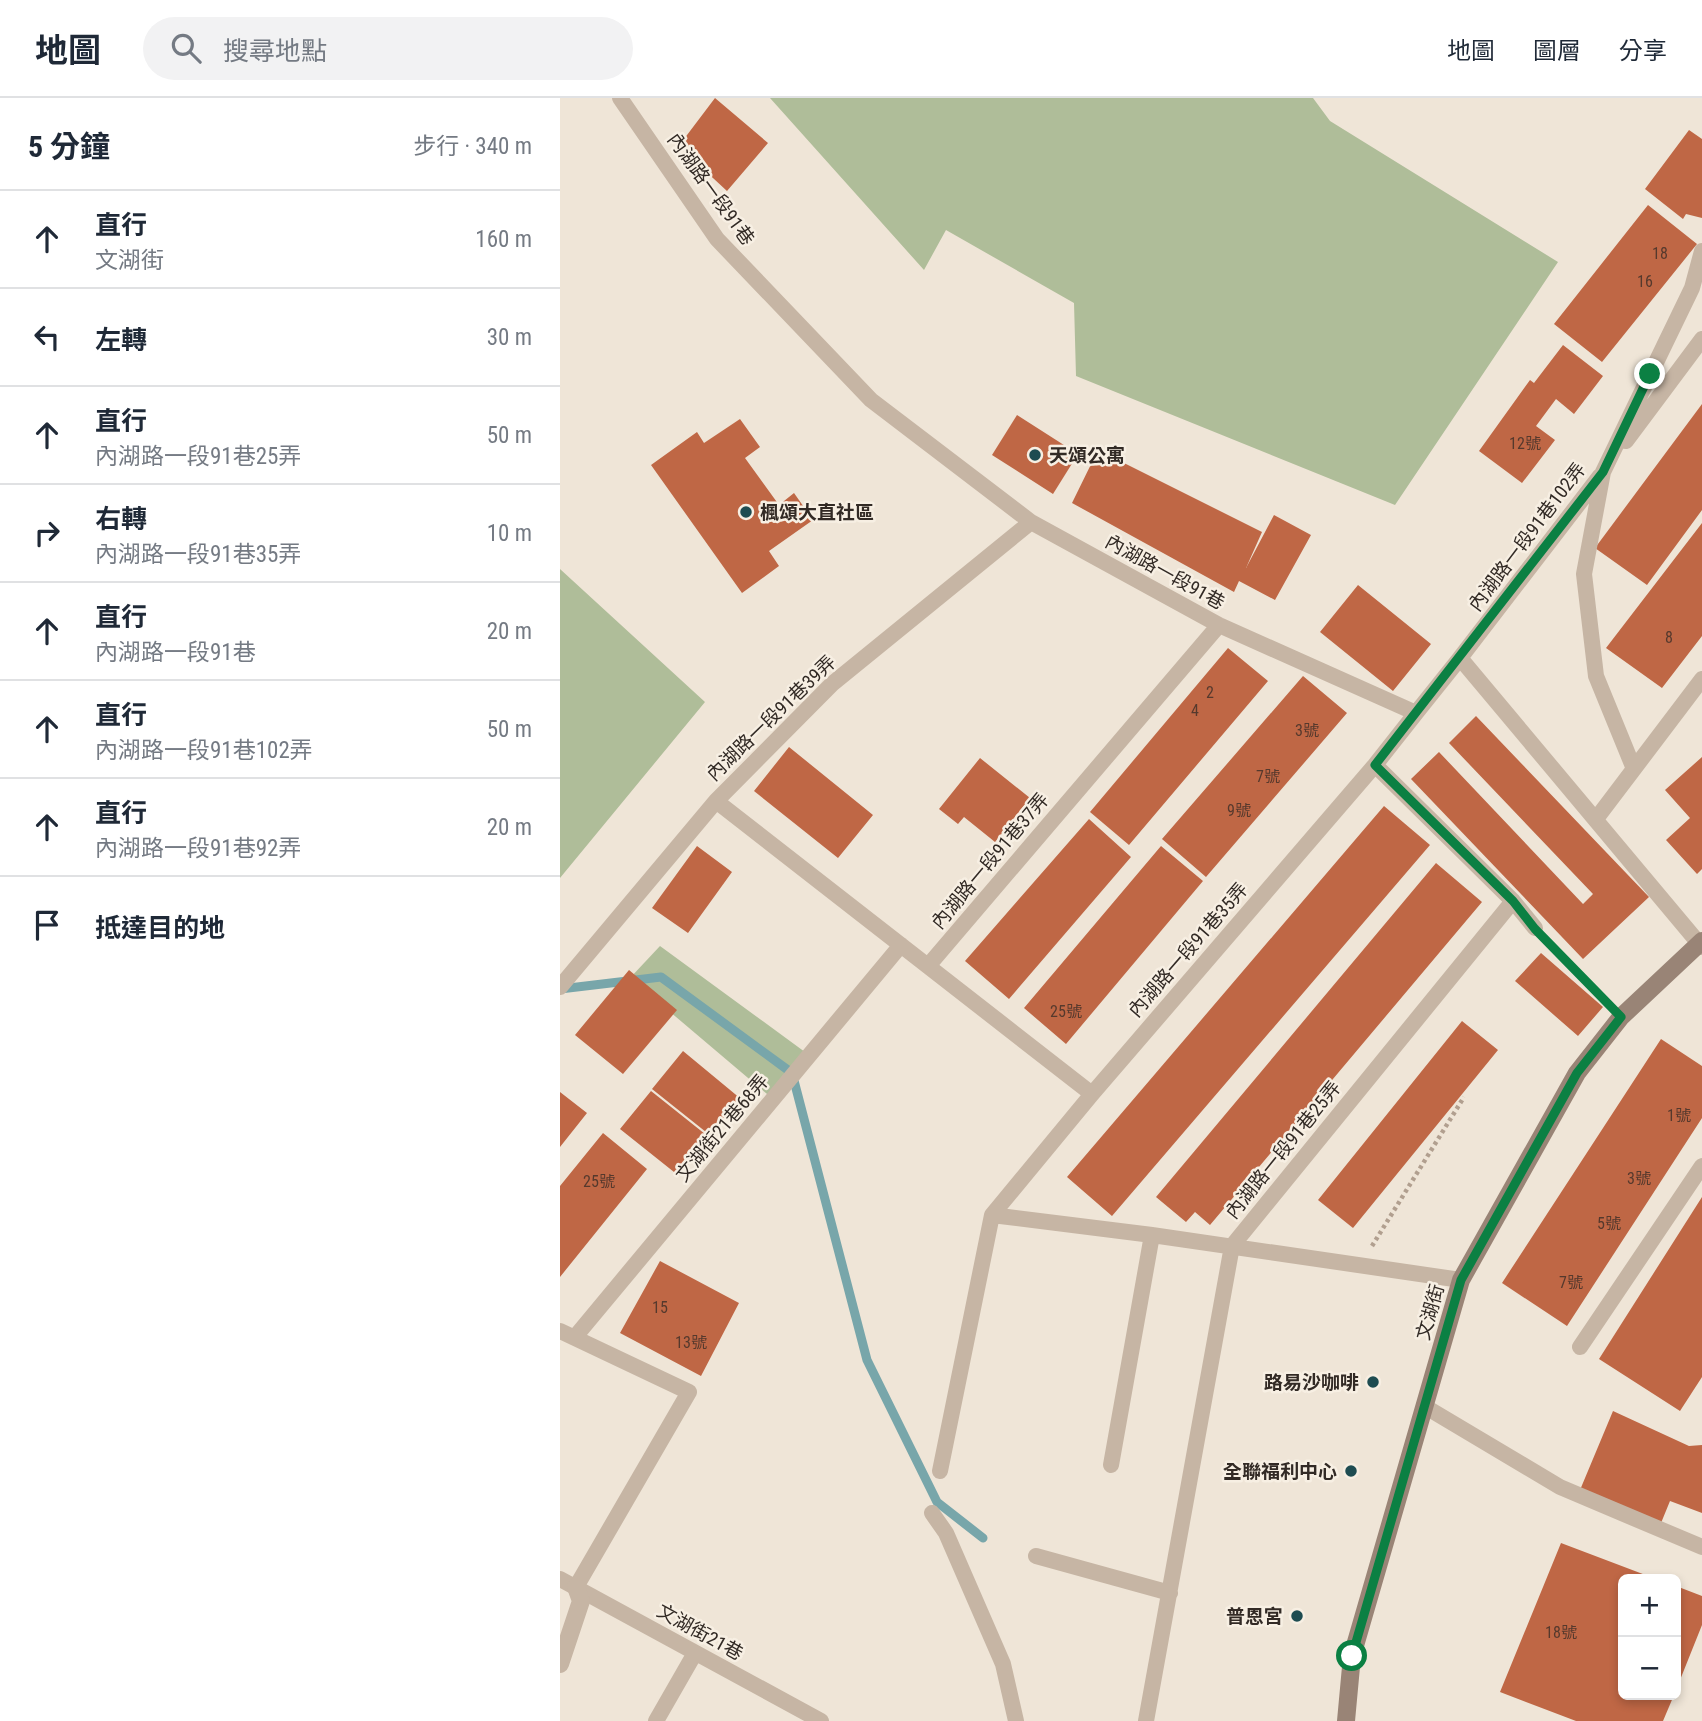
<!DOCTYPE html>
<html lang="zh-TW">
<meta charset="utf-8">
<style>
:root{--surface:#fff;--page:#f2f2f3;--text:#1f2937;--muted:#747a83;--line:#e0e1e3}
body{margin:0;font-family:"Roboto Condensed","Noto Sans TC",sans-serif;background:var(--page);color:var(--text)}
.controls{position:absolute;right:21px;bottom:21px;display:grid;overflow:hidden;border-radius:10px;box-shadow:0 4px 10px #0003}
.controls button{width:63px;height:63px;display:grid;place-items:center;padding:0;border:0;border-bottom:2px solid var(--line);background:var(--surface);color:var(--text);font:35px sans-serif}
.stop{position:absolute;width:21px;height:21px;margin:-16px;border:5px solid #0b8043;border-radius:50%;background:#fff}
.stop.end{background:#0b8043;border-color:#fff;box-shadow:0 2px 7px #0008}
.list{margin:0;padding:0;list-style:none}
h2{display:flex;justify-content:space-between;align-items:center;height:91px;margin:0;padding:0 28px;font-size:30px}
h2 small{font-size:23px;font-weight:400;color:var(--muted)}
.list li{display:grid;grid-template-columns:46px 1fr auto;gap:21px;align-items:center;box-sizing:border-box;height:98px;padding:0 28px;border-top:2px solid var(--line)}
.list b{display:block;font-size:26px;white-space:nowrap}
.list p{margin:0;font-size:23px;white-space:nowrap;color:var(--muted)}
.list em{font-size:23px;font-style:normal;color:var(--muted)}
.icon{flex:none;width:38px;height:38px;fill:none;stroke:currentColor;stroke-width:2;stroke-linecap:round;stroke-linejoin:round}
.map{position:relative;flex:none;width:1142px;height:1623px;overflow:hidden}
header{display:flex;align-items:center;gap:42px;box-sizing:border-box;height:98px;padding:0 35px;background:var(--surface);border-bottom:2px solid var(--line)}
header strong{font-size:33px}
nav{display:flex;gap:38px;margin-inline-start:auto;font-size:24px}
.search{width:490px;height:63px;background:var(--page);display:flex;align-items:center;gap:18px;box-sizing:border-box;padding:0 24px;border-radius:38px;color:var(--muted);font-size:26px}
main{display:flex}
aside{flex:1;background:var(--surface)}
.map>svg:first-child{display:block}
</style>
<header>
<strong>地圖</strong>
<div class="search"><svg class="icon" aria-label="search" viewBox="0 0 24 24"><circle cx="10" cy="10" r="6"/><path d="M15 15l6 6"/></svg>搜尋地點</div>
<nav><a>地圖</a><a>圖層</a><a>分享</a></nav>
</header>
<main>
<aside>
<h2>5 分鐘<small>步行 · 340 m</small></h2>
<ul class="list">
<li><svg class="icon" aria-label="ahead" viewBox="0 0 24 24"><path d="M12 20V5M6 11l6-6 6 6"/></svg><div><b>直行</b><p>文湖街</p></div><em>160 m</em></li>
<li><svg class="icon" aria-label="left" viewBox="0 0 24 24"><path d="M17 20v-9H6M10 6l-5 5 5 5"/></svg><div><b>左轉</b></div><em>30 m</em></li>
<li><svg class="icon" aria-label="ahead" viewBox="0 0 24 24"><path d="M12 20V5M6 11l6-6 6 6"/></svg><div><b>直行</b><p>內湖路一段91巷25弄</p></div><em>50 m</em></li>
<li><svg class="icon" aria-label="right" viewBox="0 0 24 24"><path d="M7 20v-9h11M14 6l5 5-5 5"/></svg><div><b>右轉</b><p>內湖路一段91巷35弄</p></div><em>10 m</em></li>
<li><svg class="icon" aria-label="ahead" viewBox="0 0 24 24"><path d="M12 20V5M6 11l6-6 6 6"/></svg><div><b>直行</b><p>內湖路一段91巷</p></div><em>20 m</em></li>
<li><svg class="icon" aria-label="ahead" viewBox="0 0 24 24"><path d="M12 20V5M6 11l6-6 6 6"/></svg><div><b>直行</b><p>內湖路一段91巷102弄</p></div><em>50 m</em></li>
<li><svg class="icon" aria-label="ahead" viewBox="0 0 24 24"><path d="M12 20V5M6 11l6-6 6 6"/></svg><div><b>直行</b><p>內湖路一段91巷92弄</p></div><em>20 m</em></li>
<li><svg class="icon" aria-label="arrive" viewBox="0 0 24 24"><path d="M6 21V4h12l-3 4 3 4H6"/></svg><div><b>抵達目的地</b></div></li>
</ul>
</aside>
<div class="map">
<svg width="1142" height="1623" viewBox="0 0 1142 1623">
<rect width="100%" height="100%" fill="#efe5d7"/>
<path fill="#afbd99" d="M210,0H753L770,23L998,164L835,407L516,278L514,205L386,132L364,172Z
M0,471L145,604L0,780Z
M100,848L249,957L213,1001L70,880Z"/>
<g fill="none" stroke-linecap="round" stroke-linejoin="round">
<path stroke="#78a6aa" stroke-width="9" d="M0,891L101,879L232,975L307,1262L377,1404L423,1440"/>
</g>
<path fill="#bf6745" d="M155,0L208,45L167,93L140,68L124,41Z
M1129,32L1142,41V120L1126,116L1123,121L1085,91Z
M1088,107L1137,146L1042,264L994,226Z
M1003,247L1043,278L1014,316L996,301L976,328L995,342L962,385L919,353L970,282L974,285Z
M1142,306V412L1087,487L1035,450Z
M457,317L518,356L493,396L432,357Z
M180,321L200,349L185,360L219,407L234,395L253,422L209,453L219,468L182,495L91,367L137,334L144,345Z
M538,352L702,434L686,470L714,417L751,437L715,502L679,483L674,494L512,405Z
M1142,425V538L1102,590L1046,550Z
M798,487L871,546L833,593L760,534Z
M668,550L708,583L569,747L530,714Z
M743,578L787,615L646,779L602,741Z
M916,618L1089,799L1023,861L851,681L879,654L1023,806L1033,796L889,645Z
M229,649L313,717L278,760L194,693Z
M1142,659V771L1137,776L1106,742L1130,720L1105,692Z
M420,660L470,700L435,744L404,719L398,726L379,711Z
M824,708L870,747L552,1118L507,1079Z
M529,721L571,759L449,901L405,863Z
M137,748L172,774L128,835L92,810Z
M601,748L643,783L506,946L464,910Z
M876,765L922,804L650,1127L635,1114L626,1124L596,1099Z
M981,855L1043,909L1018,938L955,883Z
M69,872L117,912L63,976L15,937Z
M902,923L938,952L793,1130L758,1102Z
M1101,941L1142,968V1020L1007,1228L942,1185Z
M123,953L181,1001L151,1038L92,991Z
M91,993L150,1040L119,1078L60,1031Z
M0,994L27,1015L0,1049Z
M43,1035L87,1071L0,1179V1088Z
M1142,1099V1279L1120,1313L1039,1261Z
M100,1163L179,1205L141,1278L60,1235Z
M1053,1313L1129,1348L1142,1347V1415L1110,1403L1101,1425L1020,1392Z
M1001,1445L1096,1481H1063V1597H1114L1103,1623H1016L940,1594Z
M1116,1488L1142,1498V1527L1116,1592Z"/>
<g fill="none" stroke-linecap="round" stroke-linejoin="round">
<path stroke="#b19f8f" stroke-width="4.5" stroke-dasharray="3.5 3.5" stroke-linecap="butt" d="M990,846L1045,902
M812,1148L904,999"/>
<path stroke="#c6b5a4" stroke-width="16" d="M60,0L157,141L311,302L471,424L659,527L856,615L900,560L1142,849
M1066,343L1142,241
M900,560L1040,378
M815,667L953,803L975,830
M1074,671L1036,578L1024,476L1043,374L1132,190L1142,153
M156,703L532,996
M1036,721L1142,581
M368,868L659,527
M0,889L156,703L272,586L471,424
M432,1117L592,1137L901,1182
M0,1233L129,1294L16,1489
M15,1239L341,847
M1020,1249L1142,1068
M864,1308L1000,1389L1142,1449
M551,1367L592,1137
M380,1373L432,1117L532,996L815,667L856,615
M372,1415L386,1435L443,1566L456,1623
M476,1458L610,1495
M0,1481L261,1623
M96,1623L135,1555
M586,1623L672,1148L953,803"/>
<path stroke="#c6b5a4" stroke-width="18" d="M0,1566L21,1503L16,1489"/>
<path stroke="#998476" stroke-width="18" d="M786,1623L792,1558L901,1182L1017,975L1061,919L1142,843"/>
</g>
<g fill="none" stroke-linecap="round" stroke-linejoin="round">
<path stroke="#0b8043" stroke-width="9" d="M792,1558L901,1182L1017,975L1061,919L975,831L953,803L815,667L1043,374L1090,276"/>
</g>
<g fill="#1e4c51" stroke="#f7efe3" stroke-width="2.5">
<circle cx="475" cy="357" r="7"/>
<circle cx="186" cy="414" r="7"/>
<circle cx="813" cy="1284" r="7"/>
<circle cx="791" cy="1373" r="7"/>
<circle cx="737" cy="1518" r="7"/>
</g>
<g text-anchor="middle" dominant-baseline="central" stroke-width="5" stroke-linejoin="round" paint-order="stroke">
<g font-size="16" fill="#55392d">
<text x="1100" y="155">18</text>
<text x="1085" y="183">16</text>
<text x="965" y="345">12號</text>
<text x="1109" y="539">8</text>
<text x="650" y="594">2</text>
<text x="635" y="612">4</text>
<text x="747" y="632">3號</text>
<text x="708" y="678">7號</text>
<text x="679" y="712">9號</text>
<text x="506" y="913">25號</text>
<text x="1119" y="1017">1號</text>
<text x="1079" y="1080">3號</text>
<text x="39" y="1083">25號</text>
<text x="1049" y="1125">5號</text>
<text x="1011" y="1184">7號</text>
<text x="100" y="1209">15</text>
<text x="131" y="1244">13號</text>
<text x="1001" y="1534">18號</text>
</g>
<g font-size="19" fill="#322a25" stroke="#f7efe3">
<text transform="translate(151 91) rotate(54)">內湖路一段91巷</text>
<text transform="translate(967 439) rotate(-53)">內湖路一段91巷102弄</text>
<text transform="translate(605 474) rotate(29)">內湖路一段91巷</text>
<text transform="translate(211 620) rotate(-44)">內湖路一段91巷39弄</text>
<text transform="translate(430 763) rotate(-50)">內湖路一段91巷37弄</text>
<text transform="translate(628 852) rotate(-49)">內湖路一段91巷35弄</text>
<text transform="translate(162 1030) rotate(-50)">文湖街21巷68弄</text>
<text transform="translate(723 1052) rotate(-51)">內湖路一段91巷25弄</text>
<text transform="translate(870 1214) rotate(-74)">文湖街</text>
<text transform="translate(140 1534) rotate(29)">文湖街21巷</text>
</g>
<g font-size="19" font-weight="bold" fill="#322a25" stroke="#f7efe3" text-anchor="end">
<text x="489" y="357" text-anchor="start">天頌公寓</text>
<text x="200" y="414" text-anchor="start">楓頌大直社區</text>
<text x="799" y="1284">路易沙咖啡</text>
<text x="777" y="1373">全聯福利中心</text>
<text x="723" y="1518">普恩宮</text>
</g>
</g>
</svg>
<div class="controls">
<button>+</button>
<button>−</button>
</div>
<div class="stop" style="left:792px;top:1558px"></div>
<div class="stop end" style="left:1090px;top:276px"></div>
</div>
</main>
